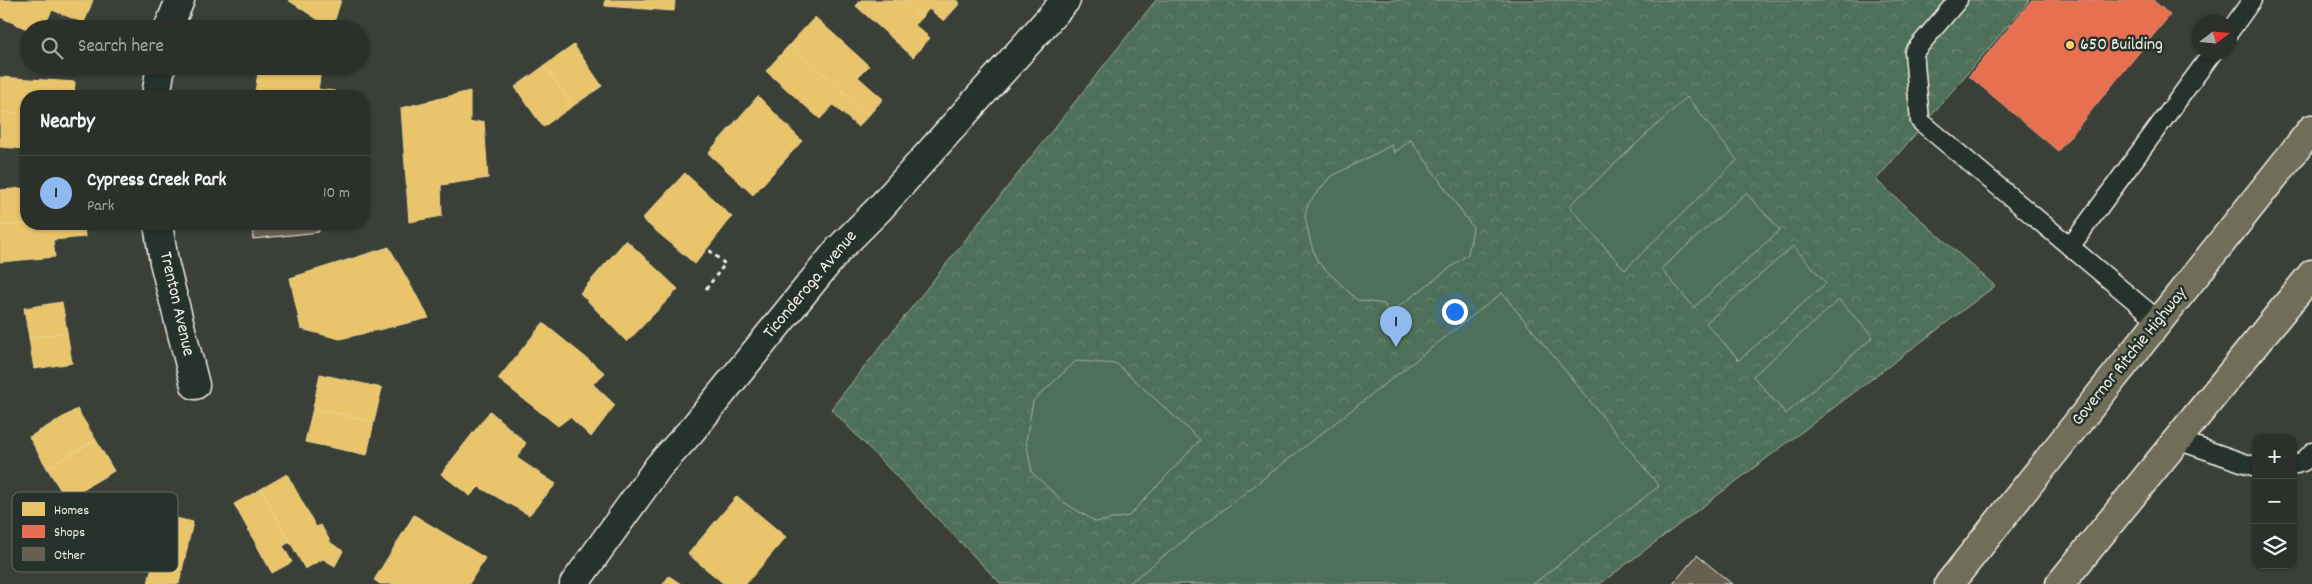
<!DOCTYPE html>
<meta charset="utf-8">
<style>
:root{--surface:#2c302a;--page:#343832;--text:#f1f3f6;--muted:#a6a9a8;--line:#484b47;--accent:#90b9f0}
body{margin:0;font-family:Dekko,sans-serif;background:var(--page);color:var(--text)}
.controls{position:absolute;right:15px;bottom:15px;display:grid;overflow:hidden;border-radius:10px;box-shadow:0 1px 4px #0004}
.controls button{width:45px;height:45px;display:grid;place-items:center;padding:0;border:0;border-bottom:1px solid var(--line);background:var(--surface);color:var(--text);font:25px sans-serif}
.compass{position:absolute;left:2192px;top:15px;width:45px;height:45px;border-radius:50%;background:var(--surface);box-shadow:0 1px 4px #0004;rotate:74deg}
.you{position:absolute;left:1454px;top:311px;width:18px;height:18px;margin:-12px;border:4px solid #fff;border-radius:50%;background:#1a73e8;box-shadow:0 0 0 8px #1a73e833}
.badge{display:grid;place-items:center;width:32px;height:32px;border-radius:50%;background:var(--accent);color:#111;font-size:16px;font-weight:700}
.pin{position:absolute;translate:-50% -41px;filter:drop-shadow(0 1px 2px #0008)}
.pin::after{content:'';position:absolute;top:26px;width:18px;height:15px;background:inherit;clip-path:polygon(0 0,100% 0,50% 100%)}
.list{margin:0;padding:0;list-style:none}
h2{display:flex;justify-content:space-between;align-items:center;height:65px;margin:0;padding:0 20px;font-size:21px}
h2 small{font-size:16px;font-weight:400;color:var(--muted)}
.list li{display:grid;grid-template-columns:32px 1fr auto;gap:15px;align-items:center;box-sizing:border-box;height:75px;padding:0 20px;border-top:1px solid var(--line)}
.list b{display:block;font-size:19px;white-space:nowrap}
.list p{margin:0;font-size:16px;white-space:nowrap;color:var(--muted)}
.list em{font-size:16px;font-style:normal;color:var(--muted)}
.icon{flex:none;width:28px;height:28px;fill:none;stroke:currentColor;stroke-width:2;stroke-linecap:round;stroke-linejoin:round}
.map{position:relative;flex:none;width:2312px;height:584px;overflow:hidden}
.search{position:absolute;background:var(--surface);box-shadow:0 1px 4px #0004;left:20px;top:20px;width:350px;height:55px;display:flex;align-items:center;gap:12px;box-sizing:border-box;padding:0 18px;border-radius:28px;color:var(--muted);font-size:19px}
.panel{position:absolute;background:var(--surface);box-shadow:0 1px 4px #0004;left:20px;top:90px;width:350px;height:140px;border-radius:20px}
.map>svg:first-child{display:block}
</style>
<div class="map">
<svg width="2312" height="584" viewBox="0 0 2312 584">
<defs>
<pattern id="park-crowns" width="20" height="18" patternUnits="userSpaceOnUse" patternTransform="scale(1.25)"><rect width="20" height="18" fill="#4f6f59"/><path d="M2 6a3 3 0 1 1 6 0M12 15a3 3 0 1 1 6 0" fill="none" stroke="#698471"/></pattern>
</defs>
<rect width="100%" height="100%" fill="#3a4038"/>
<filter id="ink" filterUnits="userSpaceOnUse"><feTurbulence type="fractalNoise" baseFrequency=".02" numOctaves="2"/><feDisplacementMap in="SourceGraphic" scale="10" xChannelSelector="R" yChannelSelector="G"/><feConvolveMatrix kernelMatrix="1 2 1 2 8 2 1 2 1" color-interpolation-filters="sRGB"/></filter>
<g filter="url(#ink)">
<path fill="url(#park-crowns)" stroke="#a2b0a0" d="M1156,0H2030L1876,180L1995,286L1600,584H1001L831,409Z"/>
<path fill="#4f6f59" stroke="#a2b0a0" d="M1687,97L1737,160L1625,270L1569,206Z
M1411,140L1473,228L1468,254L1389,314L1384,304L1357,300L1317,261L1311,244L1305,217L1308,204L1330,177L1392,145L1394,153Z
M1746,193L1780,230L1694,307L1661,269Z
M1793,246L1826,283L1739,360L1706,323Z
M1502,293L1659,486L1533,584H1128Z
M1839,300L1873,337L1786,414L1753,376Z
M1076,361L1117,364L1200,440L1129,516L1096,522L1065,503L1032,473L1026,441L1033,401Z"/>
<path fill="#e9c46a" stroke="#ecd290" d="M0,0H93L84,23L52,10L43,29L29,30L0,17Z
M288,0H341L332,29Z
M605,0H675L674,11L605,6Z
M861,0H903L922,17L915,25L930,38L913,57L856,6Z
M903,0H956L960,3L944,21L929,9L922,17Z
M815,17L869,66L858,77L883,99L869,115L790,44Z
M790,44L869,115L858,127L833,105L820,119L766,71Z
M574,45L602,86L573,106L544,66Z
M259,66H287L321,71L318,89L335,91L334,96H284L255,92Z
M544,66L573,106L543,127L515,87Z
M0,77L75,82L74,96H26V114L0,112Z
M470,91V123L484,121L488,178L441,185L442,216L409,222L401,108Z
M255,92L284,96H254Z
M758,96L802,141L753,195L708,153Z
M0,112L26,114V149L0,147Z
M685,173L732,217L695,264L642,219Z
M26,188V224L0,226V190Z
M26,224H84L85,237L53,240L55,257L0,262V226Z
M626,240L678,289L627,342L580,293Z
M389,247L429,318L340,339L301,329L290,278Z
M62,302L67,332L29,338L24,308Z
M543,323L605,373L593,384L615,405L591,437L570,417L558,426L498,379Z
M67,332L72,363L34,369L29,338Z
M320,374L382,388L374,422L313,408Z
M313,408L374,422L367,455L305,442Z
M77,409L96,440L47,468L29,437Z
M490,411L526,443L517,458L556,484L529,515L479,487L470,496L441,474Z
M96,440L114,471L66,499L47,468Z
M287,474L316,527L321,525L331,543L343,551L335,566L323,559L305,569L261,489Z
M261,489L290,542L283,546L292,562L272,573L234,504Z
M737,496L786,537L746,584H724L688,554Z
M163,515L193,522L179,584H148Z
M414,515L485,558L469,584H380L374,580Z
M669,576L681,584H663Z"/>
<path fill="#e76f51" stroke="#eb967e" d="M2032,0H2153L2170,15L2058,151L1969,76Z"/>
<path fill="#675f50" stroke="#f4f1e8" d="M252,224H318L319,232L253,239Z
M1697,555L1732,584H1673Z"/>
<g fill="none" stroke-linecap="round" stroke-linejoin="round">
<defs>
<path id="lane" d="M1958,0L1914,52L1920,121L2159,321
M2230,31L2252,0
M2070,247L2213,52
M2177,440L2256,467
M2293,465L2303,462L2312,452"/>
<path id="street" d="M168,29L180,0
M156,96L161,66
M158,224L164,262L195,385
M574,584L659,466L691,431L839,249L880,208L1066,0"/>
<path id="highway" d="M1949,584L2312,129
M2060,584L2312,274"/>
</defs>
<use href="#lane" stroke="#f4f1e8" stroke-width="21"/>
<use href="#street" stroke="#f4f1e8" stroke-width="31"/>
<use href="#highway" stroke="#f4f1e8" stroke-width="31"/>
<path stroke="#f4f1e8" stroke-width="3" stroke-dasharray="4 4" stroke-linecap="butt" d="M706,289L725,264L708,249"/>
<use href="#lane" stroke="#26332d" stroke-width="18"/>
<use href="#street" stroke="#26332d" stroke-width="28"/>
<use href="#highway" stroke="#706e59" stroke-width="28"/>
</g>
</g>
<circle fill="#ffd166" stroke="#26332d" stroke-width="2" cx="2070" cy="45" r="5"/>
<g text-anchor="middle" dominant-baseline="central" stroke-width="5" stroke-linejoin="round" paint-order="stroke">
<g font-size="18" fill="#f4f1e8" stroke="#26332d" text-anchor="start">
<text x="2080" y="45">650 Building</text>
</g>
<g font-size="18" fill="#f4f1e8" stroke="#26332d">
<text transform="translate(811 285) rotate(-50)">Ticonderoga Avenue</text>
<text transform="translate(176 304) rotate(77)">Trenton Avenue</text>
<text transform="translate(2130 357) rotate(-51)">Governor Ritchie Highway</text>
</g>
</g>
<rect x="12" y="492" width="166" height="80" rx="8" fill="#26332d" stroke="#646c65" stroke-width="1"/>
<rect x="22" y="502" width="23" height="14" fill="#e9c46a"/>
<rect x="22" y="525" width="23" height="13" fill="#e76f51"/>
<rect x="22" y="547" width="23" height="14" fill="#675f50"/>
<g font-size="14" fill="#f4f1e8">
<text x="54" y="514">Homes</text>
<text x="54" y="536">Shops</text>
<text x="54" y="559">Other</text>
</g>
</svg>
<div class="controls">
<button>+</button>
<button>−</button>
<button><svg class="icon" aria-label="layers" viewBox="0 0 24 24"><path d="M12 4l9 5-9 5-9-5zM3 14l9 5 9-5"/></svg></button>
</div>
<svg class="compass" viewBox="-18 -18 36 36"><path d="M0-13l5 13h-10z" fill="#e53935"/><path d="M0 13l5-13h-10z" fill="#a6a9a8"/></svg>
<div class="you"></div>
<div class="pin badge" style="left:1396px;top:347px">1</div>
<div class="search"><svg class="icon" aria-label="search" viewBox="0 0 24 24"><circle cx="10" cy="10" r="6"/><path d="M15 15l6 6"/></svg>Search here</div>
<section class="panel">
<h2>Nearby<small></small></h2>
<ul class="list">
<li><span class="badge">1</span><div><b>Cypress Creek Park</b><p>Park</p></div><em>10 m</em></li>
</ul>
</section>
</div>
